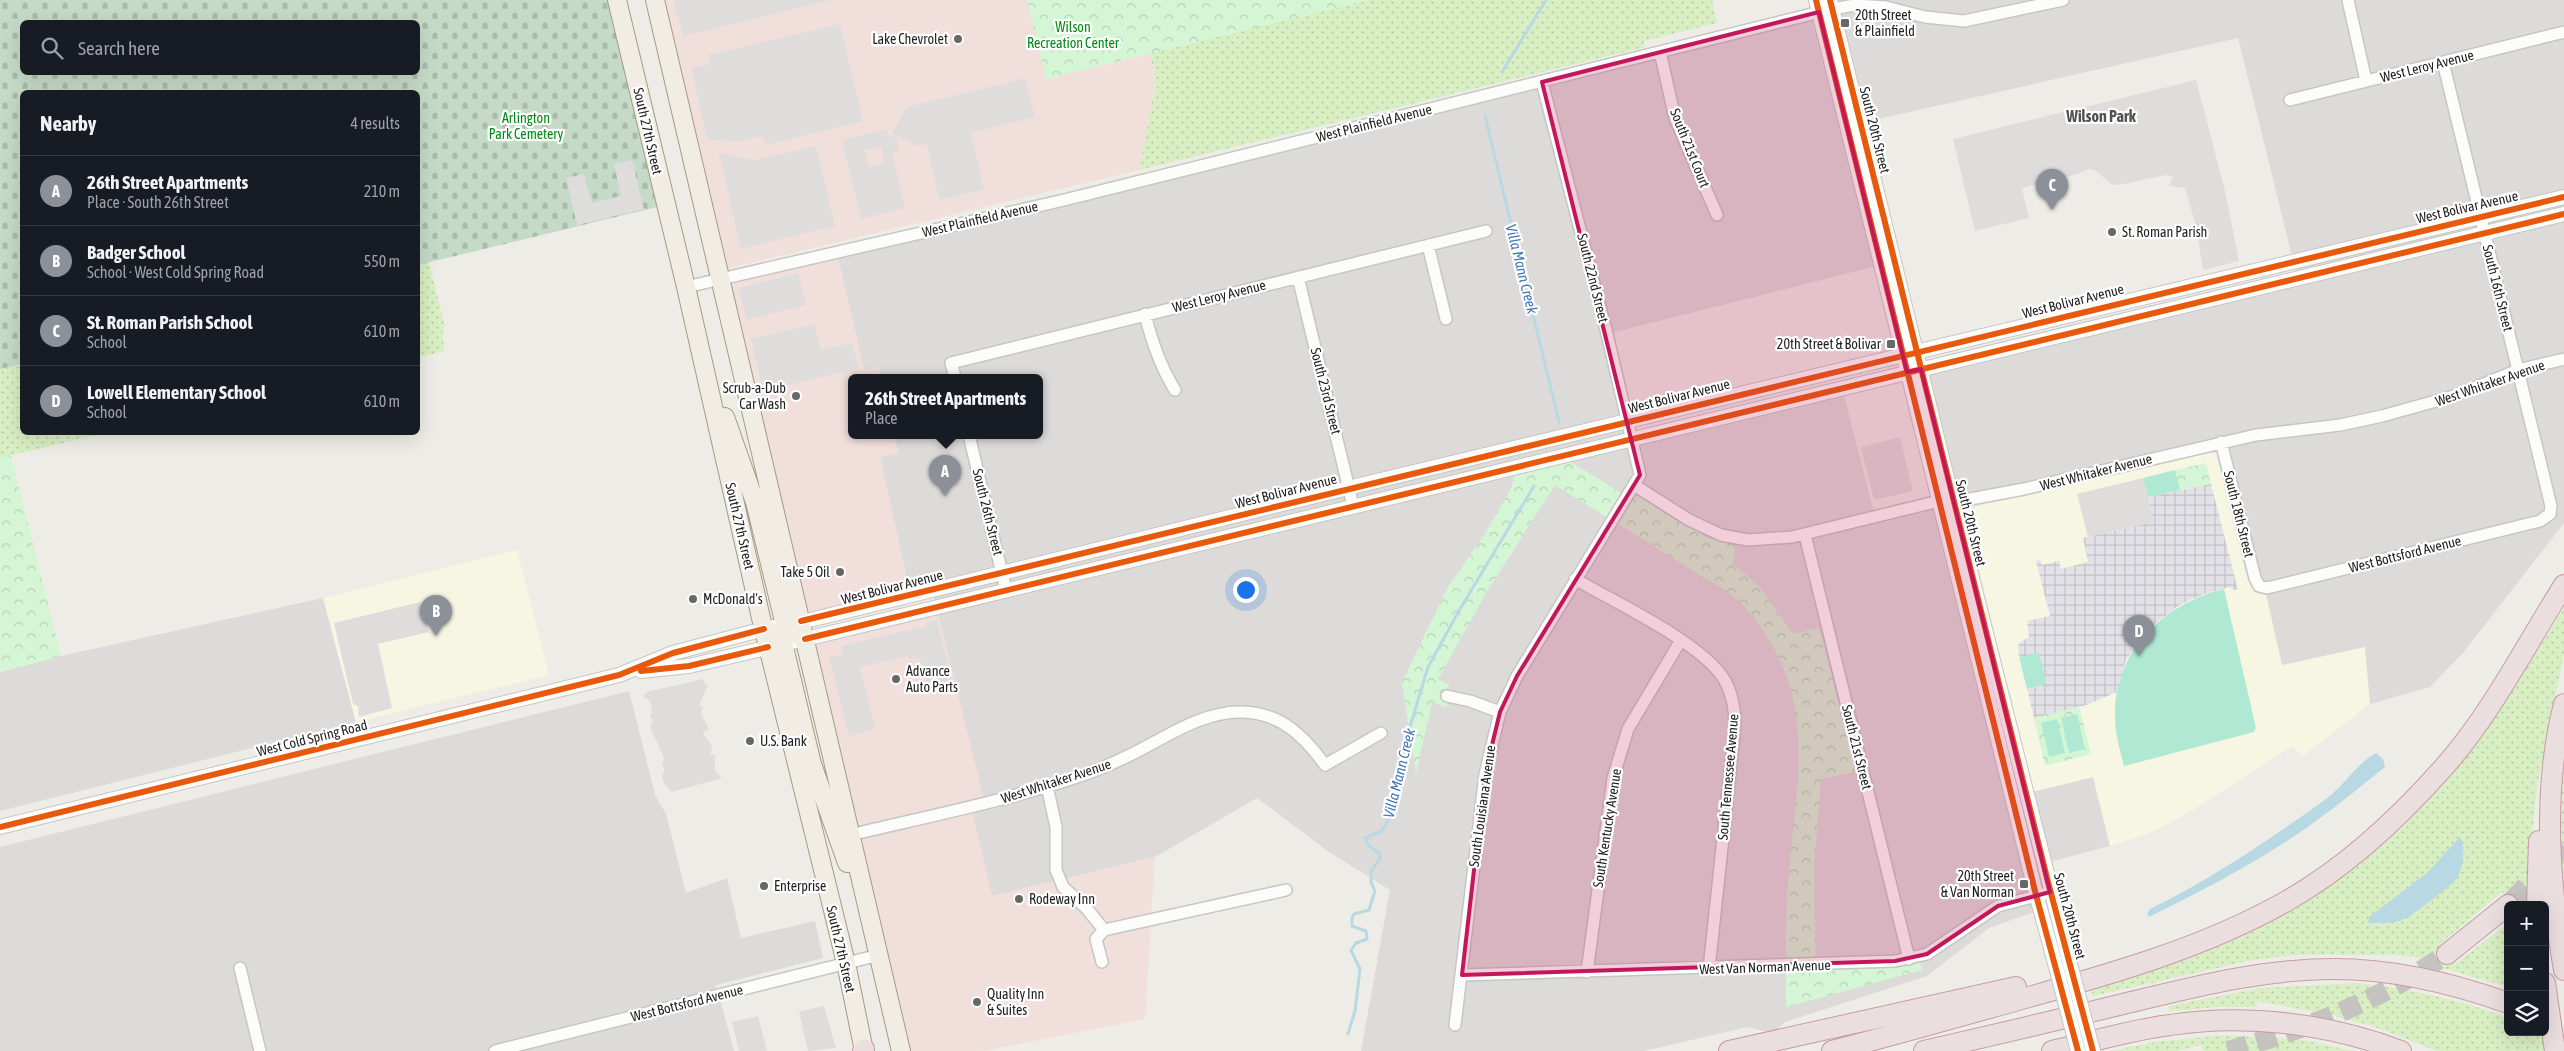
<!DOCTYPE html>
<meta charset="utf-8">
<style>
:root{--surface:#171b24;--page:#242831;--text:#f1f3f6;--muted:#9ea1a6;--line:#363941;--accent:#8c9099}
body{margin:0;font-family:"Asap Condensed",sans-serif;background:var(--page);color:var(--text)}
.controls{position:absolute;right:15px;bottom:15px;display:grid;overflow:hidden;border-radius:8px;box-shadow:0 5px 20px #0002}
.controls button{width:45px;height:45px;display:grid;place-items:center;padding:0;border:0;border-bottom:1px solid var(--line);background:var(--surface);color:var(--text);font:25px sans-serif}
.you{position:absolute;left:1245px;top:589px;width:18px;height:18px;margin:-12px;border:4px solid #fff;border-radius:50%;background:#1a73e8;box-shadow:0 0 0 8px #1a73e833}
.badge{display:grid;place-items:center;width:32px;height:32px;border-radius:50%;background:var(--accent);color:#fff;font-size:16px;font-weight:700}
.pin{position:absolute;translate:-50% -41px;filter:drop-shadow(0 1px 2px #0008)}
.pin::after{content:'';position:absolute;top:26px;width:18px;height:15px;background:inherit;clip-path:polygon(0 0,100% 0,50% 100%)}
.popup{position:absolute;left:848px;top:374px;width:195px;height:65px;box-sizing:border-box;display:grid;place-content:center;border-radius:8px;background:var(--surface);filter:drop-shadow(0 1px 4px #0005);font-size:16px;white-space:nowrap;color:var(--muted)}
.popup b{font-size:19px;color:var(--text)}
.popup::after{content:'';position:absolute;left:50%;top:100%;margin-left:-10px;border:10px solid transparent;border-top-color:var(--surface)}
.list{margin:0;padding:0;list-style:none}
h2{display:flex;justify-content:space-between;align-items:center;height:65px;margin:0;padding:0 20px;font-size:21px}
h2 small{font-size:16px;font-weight:400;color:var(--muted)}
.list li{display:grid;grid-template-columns:32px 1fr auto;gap:15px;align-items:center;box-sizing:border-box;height:70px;padding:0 20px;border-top:1px solid var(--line)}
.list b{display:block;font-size:19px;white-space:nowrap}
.list p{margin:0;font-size:16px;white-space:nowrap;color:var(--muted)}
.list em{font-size:16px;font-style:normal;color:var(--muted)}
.icon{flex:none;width:28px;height:28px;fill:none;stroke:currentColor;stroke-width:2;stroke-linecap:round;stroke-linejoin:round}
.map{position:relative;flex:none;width:2564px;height:1051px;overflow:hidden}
.search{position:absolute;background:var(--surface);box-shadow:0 5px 20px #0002;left:20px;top:20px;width:400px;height:55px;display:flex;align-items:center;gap:12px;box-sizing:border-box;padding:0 18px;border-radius:8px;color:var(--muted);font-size:19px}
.panel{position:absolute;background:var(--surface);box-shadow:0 5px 20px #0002;left:20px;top:90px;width:400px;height:345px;border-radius:8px}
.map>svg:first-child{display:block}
</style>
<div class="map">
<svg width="2564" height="1051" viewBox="0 0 2564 1051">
<defs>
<pattern id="grass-dots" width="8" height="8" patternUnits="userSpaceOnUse" patternTransform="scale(1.25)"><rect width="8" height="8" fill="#d8eec3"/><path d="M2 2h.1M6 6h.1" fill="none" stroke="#b9cca7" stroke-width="1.8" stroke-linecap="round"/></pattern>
<pattern id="cemetery-stones" width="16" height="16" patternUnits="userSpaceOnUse" patternTransform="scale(1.25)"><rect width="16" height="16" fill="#c5dac7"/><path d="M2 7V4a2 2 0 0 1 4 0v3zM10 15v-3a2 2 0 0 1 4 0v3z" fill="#a9bbaa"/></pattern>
<pattern id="park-crowns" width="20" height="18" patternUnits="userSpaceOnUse" patternTransform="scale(1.25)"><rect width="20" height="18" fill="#d4f6d5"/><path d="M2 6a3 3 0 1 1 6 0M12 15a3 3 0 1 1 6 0" fill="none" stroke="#b6d2b6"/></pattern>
<pattern id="plaza-grid" width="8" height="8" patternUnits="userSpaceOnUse" patternTransform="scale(1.25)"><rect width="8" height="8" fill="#e2e1e7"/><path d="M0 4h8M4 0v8" fill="none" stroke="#c1c1c6"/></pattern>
</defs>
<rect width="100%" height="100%" fill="#eeece7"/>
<path fill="#dddbd9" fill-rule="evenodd" d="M1816,0H2564V523L2463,653L2430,687L2374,703L2300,735L2221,442L1939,501L2040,910L1989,928L1927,976L1785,1022L1775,1031L1768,1032L1748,1027L1644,1051H1361L1390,890L1329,852L1257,798L1155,857L992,896L970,807L936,606L932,590L909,589L880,457L898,452L894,435H1039V377H881L878,367L864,370L838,258L1819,12ZM2238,38L2297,276L1907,372L1939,501L1875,516L1842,388L1631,438L1607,334L1881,265L1847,126Z
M323,598L356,722L0,811V672L61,656Z
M629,691L655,795L666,814L686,893L727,878L741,938L815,921L823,958L716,985L734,1051H0V847Z
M2094,777L2110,846L2049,862L2032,792Z"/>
<path fill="#f1dfdb" d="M660,0H1027L1046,78L1150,53L1156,81L1139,170L729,268L725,265Z
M838,258L864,370L878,367L881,377H851V435H894L898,453L880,457L909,589L810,612L806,610L730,288L737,282Z
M936,606L985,803L971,807L992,896L1155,857L1145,1019L983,1051H901L805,639Z"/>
<path fill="#f6f6e3" d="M2204,452L2216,454L2246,577L2252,589L2266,594L2282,665L2365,647L2370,704L2303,756L2292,746L2193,810L2150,833L2110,846L2093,777L2032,792L1966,513L1975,507Z
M517,550L549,675L356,722L323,598Z"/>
<path fill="url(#grass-dots)" d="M1334,0H1712L1717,23L1644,41L1645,47L1139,170L1156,81L1150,53Z
M429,262L445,327L442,334L445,351L418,358V265Z
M22,364V432L105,433L0,458V369Z
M2564,608V653L2537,787L2532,837L2531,905H2515L2502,892L2440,944L2455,964L2508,923V987L2435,966L2426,958L2391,955H2298L2253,960L2093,996L2091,988C2149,972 2208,955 2262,927C2341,888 2415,823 2469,753C2504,707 2533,657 2564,608Z
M2564,760V919L2559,818Z
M2357,983C2409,989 2459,999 2508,1018V1032H2545L2548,1051H2437L2372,1026L2327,1014L2257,1001L2256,1007H2218L2169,1011V1006L2260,988Z
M2223,1035L2304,1040L2353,1051H2204L2202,1045L2176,1051H2110L2154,1042Z"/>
<path fill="url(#cemetery-stones)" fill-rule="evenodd" d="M0,0H609L657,207L418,265V92H22V364L0,369ZM22,22H418V72H22Z"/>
<path fill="url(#park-crowns)" d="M1027,0H1370L1046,79Z
M11,455L61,656L0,672V458Z
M1568,460L1631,499L1637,496L1642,497L1707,538L1736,544L1733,564L1761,588L1793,634L1819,628L1856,772L1821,779L1814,870L1816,970L1897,968L1920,963L1922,970L1786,1007C1786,966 1785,923 1788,882C1796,779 1822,692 1743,605C1730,591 1709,581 1693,571C1648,542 1601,514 1555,485L1486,593L1438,679L1450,685L1444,691L1443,701L1447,703L1448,707L1432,703L1416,774L1402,682L1448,587L1484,535L1511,489L1515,473Z
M2206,463L2211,484L2180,490L2175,470Z
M2079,706L2091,754L2045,766L2034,718Z"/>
<path fill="#afe9d3" d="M2175,470L2180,490L2148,497L2143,478Z
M2224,589L2256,728L2254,732L2124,766C2120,750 2115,734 2115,717C2113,652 2164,603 2224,589Z
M2039,652L2047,684L2027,689L2019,657Z
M2077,714L2085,749L2069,753L2061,718Z
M2057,719L2065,753L2049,757L2041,723Z"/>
<path fill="#dedddb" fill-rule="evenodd" d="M673,0H831L683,36Z
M840,24L863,121L766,145L763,136L735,142L707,139L691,68L710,64L708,55Z
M1025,78L1035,117L971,133L984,189L939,200L927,144L917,146L892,133L907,107L1002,84L1003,86L1007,85V83Z
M2196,80L2225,191L2239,261L2203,270L2196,226L2185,188L2169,186L2173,177L2167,175L2119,185L2111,184L2095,170L2089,169L2074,175L2022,188L2029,218L1975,231L1953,139Z
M886,129L889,137L896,136L899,150L892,152L905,208L861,219L842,140ZM881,147L885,163L869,167L864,150Z
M816,146L835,226L741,249L719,153L754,160Z
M632,160L644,209L577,225L566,178L584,174L592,203L621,196L614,164Z
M798,273L806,305L746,320L739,288Z
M814,324L820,350L852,343L859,368L763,391L751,339Z
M1900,437L1913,491L1874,500L1861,447Z
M2143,478L2155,522L2088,537L2077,494Z
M420,602L429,632L378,644L392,708L359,717L358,706L353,704L334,623Z
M937,620L953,682L940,685L941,689L929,692L920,659L916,657L909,659L908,656L860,667L875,729L849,736L829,657L843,654L841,646L927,626L926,623Z
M702,679L708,686L699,705L703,707L701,714L709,729L703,733L713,747L710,754L715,755V771L722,778L672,792L664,784L662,776L665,768L662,766L664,758L650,727L653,719L650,718L652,710L650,701L643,696L647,692Z
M824,1006L836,1048L808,1051L799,1012Z
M758,1016L767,1051H739L732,1022Z"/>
<path fill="url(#plaza-grid)" d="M2211,484L2238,590H2234L2230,587L2204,594L2181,604L2149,628L2126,660L2117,692L2086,705L2034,718L2027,689L2047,684L2039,653L2019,657L2018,648L2019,643L2029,637L2027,621L2050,616L2036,561L2040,560L2042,565L2059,561L2061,569L2088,562L2083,538L2154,522L2148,497Z"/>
<path fill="#b8d8e4" d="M2376,753L2383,759L2385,767C2355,791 2325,816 2293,837C2248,867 2198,893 2149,917L2147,914L2150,909C2212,879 2270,839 2326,799C2344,786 2356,764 2376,753Z
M2460,837C2466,848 2463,867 2457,878C2453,884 2414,914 2406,918C2395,924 2380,923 2368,923L2369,917L2427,873Z"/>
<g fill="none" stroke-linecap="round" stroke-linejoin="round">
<path stroke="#b8d8e4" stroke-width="3" d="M1502,72L1546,0
M1485,116L1559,422
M1348,1034L1355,1011L1360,969L1351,950L1356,943L1367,939L1366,931L1352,926V918L1354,914L1369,910L1375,891L1371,882V871L1380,859V854L1367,844L1365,838L1382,831L1390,817L1402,753L1428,667L1460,609L1534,486"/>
<path stroke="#c5c3bf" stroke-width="20" stroke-dasharray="20 10" stroke-linecap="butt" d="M2512,901L2564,846
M2228,1051C2309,1028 2378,1001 2447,954"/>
<defs>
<path id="minor" d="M2348,0L2366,81
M1660,52L1675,118L1717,215
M2290,100L2564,32
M1428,245L1446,319
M1298,277L1353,506
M686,287L1064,200L1832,9L1855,5L1886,7L1925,17L1964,21L2063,0
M1145,314C1152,343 1160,366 1175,390
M955,377L951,363L1486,231
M969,435L1006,590
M2221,442L2255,578L2259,586L2267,588L2540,521L2550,514L2551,506L2443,62
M1634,485L1689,520L1721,535L1748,540L1792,537L1939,501L1965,500L2024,489L2256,435L2340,425L2382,416L2454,396L2518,370L2564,359
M1805,535L1909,959
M1575,579C1614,602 1701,642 1724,679C1733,694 1735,709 1735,726L1709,969
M1447,696L1470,701L1500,712
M1047,786L1056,827V870L1063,887L1087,909L1104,930
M850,835C925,817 1001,802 1074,778C1093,772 1112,764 1130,755C1165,738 1202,711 1242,712C1281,713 1304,736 1325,765L1381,733
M1102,962L1096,939L1104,930L1286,890
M240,968L260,1051
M1587,972L1613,778L1628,729L1681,640
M1462,975L1895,961L1927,954L1998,906L2044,894
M1455,1025L1485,774L1500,712L1517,676L1640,475L1607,334L1542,82
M495,1051L879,955"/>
<path id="tertiary" d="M1816,0L2034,886L2056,967
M1830,0L1956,515L2070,964
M641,671L689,666L818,636L2564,214
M0,827L619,675L673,653L764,629L814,619L1360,485L2564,197"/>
<path id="primary" d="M617,0L686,287L761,618L846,963L864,1051
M655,0L901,1051
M725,417L755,502L783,617L789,630L805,639
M764,629L776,634L783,643L812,764L847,863"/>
<path id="motorway" d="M2564,704C2542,790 2549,883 2564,970
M2537,905L2539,841
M2447,954L2508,905
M2545,983L2555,1051
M863,1051L864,1049
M1729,1051L2016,987
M1832,1051C1898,1034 1964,1015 2029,997C2117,972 2205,947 2285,902C2344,869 2399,818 2444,767C2491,714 2526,645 2564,585
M1924,1051C1989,1036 2054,1021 2119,1005C2190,988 2260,969 2334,969C2394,969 2452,983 2508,1003
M2052,1051C2091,1042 2130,1030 2170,1025C2246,1013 2330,1024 2401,1051"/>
</defs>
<use href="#minor" stroke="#c6c6c3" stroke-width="14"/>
<use href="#tertiary" stroke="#c6c6c3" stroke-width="16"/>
<use href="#primary" stroke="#a49b83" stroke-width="20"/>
<use href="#motorway" stroke="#c69ca6" stroke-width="22"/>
<use href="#minor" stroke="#fcfcfb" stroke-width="11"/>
<use href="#tertiary" stroke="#fcfcfb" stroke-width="14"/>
<use href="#primary" stroke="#f1ede4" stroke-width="18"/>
<use href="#motorway" stroke="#ebdedf" stroke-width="20"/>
<defs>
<path id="tertiary-bridge" d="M2070,964L2093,1051
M2056,967L2078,1051"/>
</defs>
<use href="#tertiary-bridge" stroke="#c6c6c3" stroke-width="16" stroke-linecap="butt"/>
<use href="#tertiary-bridge" stroke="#fcfcfb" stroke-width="14"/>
<defs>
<path id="cycleway" d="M1816,0L2036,895L2078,1051
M1830,0L2048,882L2093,1051
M801,621L2564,197
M805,639L2564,214
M641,671L689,666L768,647
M0,827L619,675L673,653L764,629"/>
</defs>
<use href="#cycleway" stroke="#fff" stroke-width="9"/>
<use href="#cycleway" stroke="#e8590c" stroke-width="6"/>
</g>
<path fill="#c2185b" fill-opacity="0.2" stroke="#c2185b" stroke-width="4" stroke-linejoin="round" d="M1819,12L1907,372L1921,369L2050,892L1998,906L1927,954L1895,961L1462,975L1485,774L1500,712L1517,676L1640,475L1542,82Z"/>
<g fill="#676765" stroke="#fff" stroke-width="2">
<rect x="1840" y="18" width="10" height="10" rx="2.5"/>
<circle cx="958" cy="39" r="5"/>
<circle cx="2112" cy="232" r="5"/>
<rect x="1886" y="339" width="10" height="10" rx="2.5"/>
<circle cx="796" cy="396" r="5"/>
<circle cx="840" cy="572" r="5"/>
<circle cx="693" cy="599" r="5"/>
<circle cx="896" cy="679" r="5"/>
<circle cx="750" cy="741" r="5"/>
<rect x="2019" y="879" width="10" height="10" rx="2.5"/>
<circle cx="764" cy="886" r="5"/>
<circle cx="1019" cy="899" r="5"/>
<circle cx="977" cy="1002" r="5"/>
</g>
<g text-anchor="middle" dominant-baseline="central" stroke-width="4.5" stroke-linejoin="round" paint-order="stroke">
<g font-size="14" fill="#1f1f1f" stroke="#fff" text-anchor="start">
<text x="1855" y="15">20th Street<tspan x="1855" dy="16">&amp; Plainfield</tspan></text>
<text x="948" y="39" text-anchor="end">Lake Chevrolet</text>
<text x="2122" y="232">St. Roman Parish</text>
<text x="1881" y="344" text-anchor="end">20th Street &amp; Bolivar</text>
<text x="786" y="388" text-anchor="end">Scrub-a-Dub<tspan x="786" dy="16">Car Wash</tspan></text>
<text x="830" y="572" text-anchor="end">Take 5 Oil</text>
<text x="703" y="599">McDonald's</text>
<text x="906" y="671">Advance<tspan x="906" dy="16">Auto Parts</tspan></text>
<text x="760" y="741">U.S. Bank</text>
<text x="2014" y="876" text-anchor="end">20th Street<tspan x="2014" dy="16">&amp; Van Norman</tspan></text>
<text x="774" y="886">Enterprise</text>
<text x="1029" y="899">Rodeway Inn</text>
<text x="987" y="994">Quality Inn<tspan x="987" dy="16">&amp; Suites</tspan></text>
</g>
<g font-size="14" fill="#018914" stroke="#fff">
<text x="1073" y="27">Wilson<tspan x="1073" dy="16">Recreation Center</tspan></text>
<text x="526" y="118">Arlington<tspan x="526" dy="16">Park Cemetery</tspan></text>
</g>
<g font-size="14" fill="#1f1f1f" stroke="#fff">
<text transform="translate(2427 66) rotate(-14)">West Leroy Avenue</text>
<text transform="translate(1374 123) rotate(-14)">West Plainfield Avenue</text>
<text transform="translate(1875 130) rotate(76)">South 20th Street</text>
<text transform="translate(648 131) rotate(77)">South 27th Street</text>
<text transform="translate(1690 148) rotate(68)">South 21st Court</text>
<text transform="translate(2467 207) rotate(-13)">West Bolivar Avenue</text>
<text transform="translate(980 219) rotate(-13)">West Plainfield Avenue</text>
<text transform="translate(1593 278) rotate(76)">South 22nd Street</text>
<text transform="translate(2498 288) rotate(76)">South 16th Street</text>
<text transform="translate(1219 296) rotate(-14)">West Leroy Avenue</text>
<text transform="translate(2073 301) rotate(-14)">West Bolivar Avenue</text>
<text transform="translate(2490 383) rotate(-19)">West Whitaker Avenue</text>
<text transform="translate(1326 391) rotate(76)">South 23rd Street</text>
<text transform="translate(1679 396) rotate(-14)">West Bolivar Avenue</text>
<text transform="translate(2096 472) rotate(-14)">West Whitaker Avenue</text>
<text transform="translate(1286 491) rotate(-14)">West Bolivar Avenue</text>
<text transform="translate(988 512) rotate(76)">South 26th Street</text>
<text transform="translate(2239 514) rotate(76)">South 18th Street</text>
<text transform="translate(1971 523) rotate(76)">South 20th Street</text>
<text transform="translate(740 526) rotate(77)">South 27th Street</text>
<text transform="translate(2405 554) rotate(-14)">West Bottsford Avenue</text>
<text transform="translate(892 587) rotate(-14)">West Bolivar Avenue</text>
<text transform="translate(312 738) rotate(-14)">West Cold Spring Road</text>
<text transform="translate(1857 747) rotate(76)">South 21st Street</text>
<text transform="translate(1728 777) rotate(-85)">South Tennessee Avenue</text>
<text transform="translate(1056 781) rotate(-18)">West Whitaker Avenue</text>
<text transform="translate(1482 806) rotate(-82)">South Louisiana Avenue</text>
<text transform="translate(1607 828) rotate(-81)">South Kentucky Avenue</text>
<text transform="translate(2070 916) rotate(75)">South 20th Street</text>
<text transform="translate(841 949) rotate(77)">South 27th Street</text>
<text transform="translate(1765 967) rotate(-2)">West Van Norman Avenue</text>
<text transform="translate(687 1003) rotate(-14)">West Bottsford Avenue</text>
</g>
<g font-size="15" font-style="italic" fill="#4277b8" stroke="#fff">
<text transform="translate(1522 269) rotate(76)">Villa Mann Creek</text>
<text transform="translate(1399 773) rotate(-76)">Villa Mann Creek</text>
</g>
<g font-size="16" font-weight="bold" fill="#525252" stroke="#fff">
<text x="2101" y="116">Wilson Park</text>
</g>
</g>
</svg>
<div class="controls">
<button>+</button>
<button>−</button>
<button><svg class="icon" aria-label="layers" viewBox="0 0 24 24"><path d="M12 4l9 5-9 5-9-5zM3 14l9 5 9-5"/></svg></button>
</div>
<div class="you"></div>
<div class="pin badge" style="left:945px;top:496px">A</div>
<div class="popup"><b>26th Street Apartments</b>Place</div>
<div class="pin badge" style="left:436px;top:636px">B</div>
<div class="pin badge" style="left:2052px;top:210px">C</div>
<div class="pin badge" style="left:2139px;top:656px">D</div>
<div class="search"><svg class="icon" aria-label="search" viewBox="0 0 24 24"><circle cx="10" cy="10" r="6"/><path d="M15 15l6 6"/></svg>Search here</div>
<section class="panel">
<h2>Nearby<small>4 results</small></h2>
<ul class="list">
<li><span class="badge">A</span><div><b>26th Street Apartments</b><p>Place · South 26th Street</p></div><em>210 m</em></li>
<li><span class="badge">B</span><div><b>Badger School</b><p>School · West Cold Spring Road</p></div><em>550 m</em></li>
<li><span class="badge">C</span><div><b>St. Roman Parish School</b><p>School</p></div><em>610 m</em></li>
<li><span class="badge">D</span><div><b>Lowell Elementary School</b><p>School</p></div><em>610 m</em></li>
</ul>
</section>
</div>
